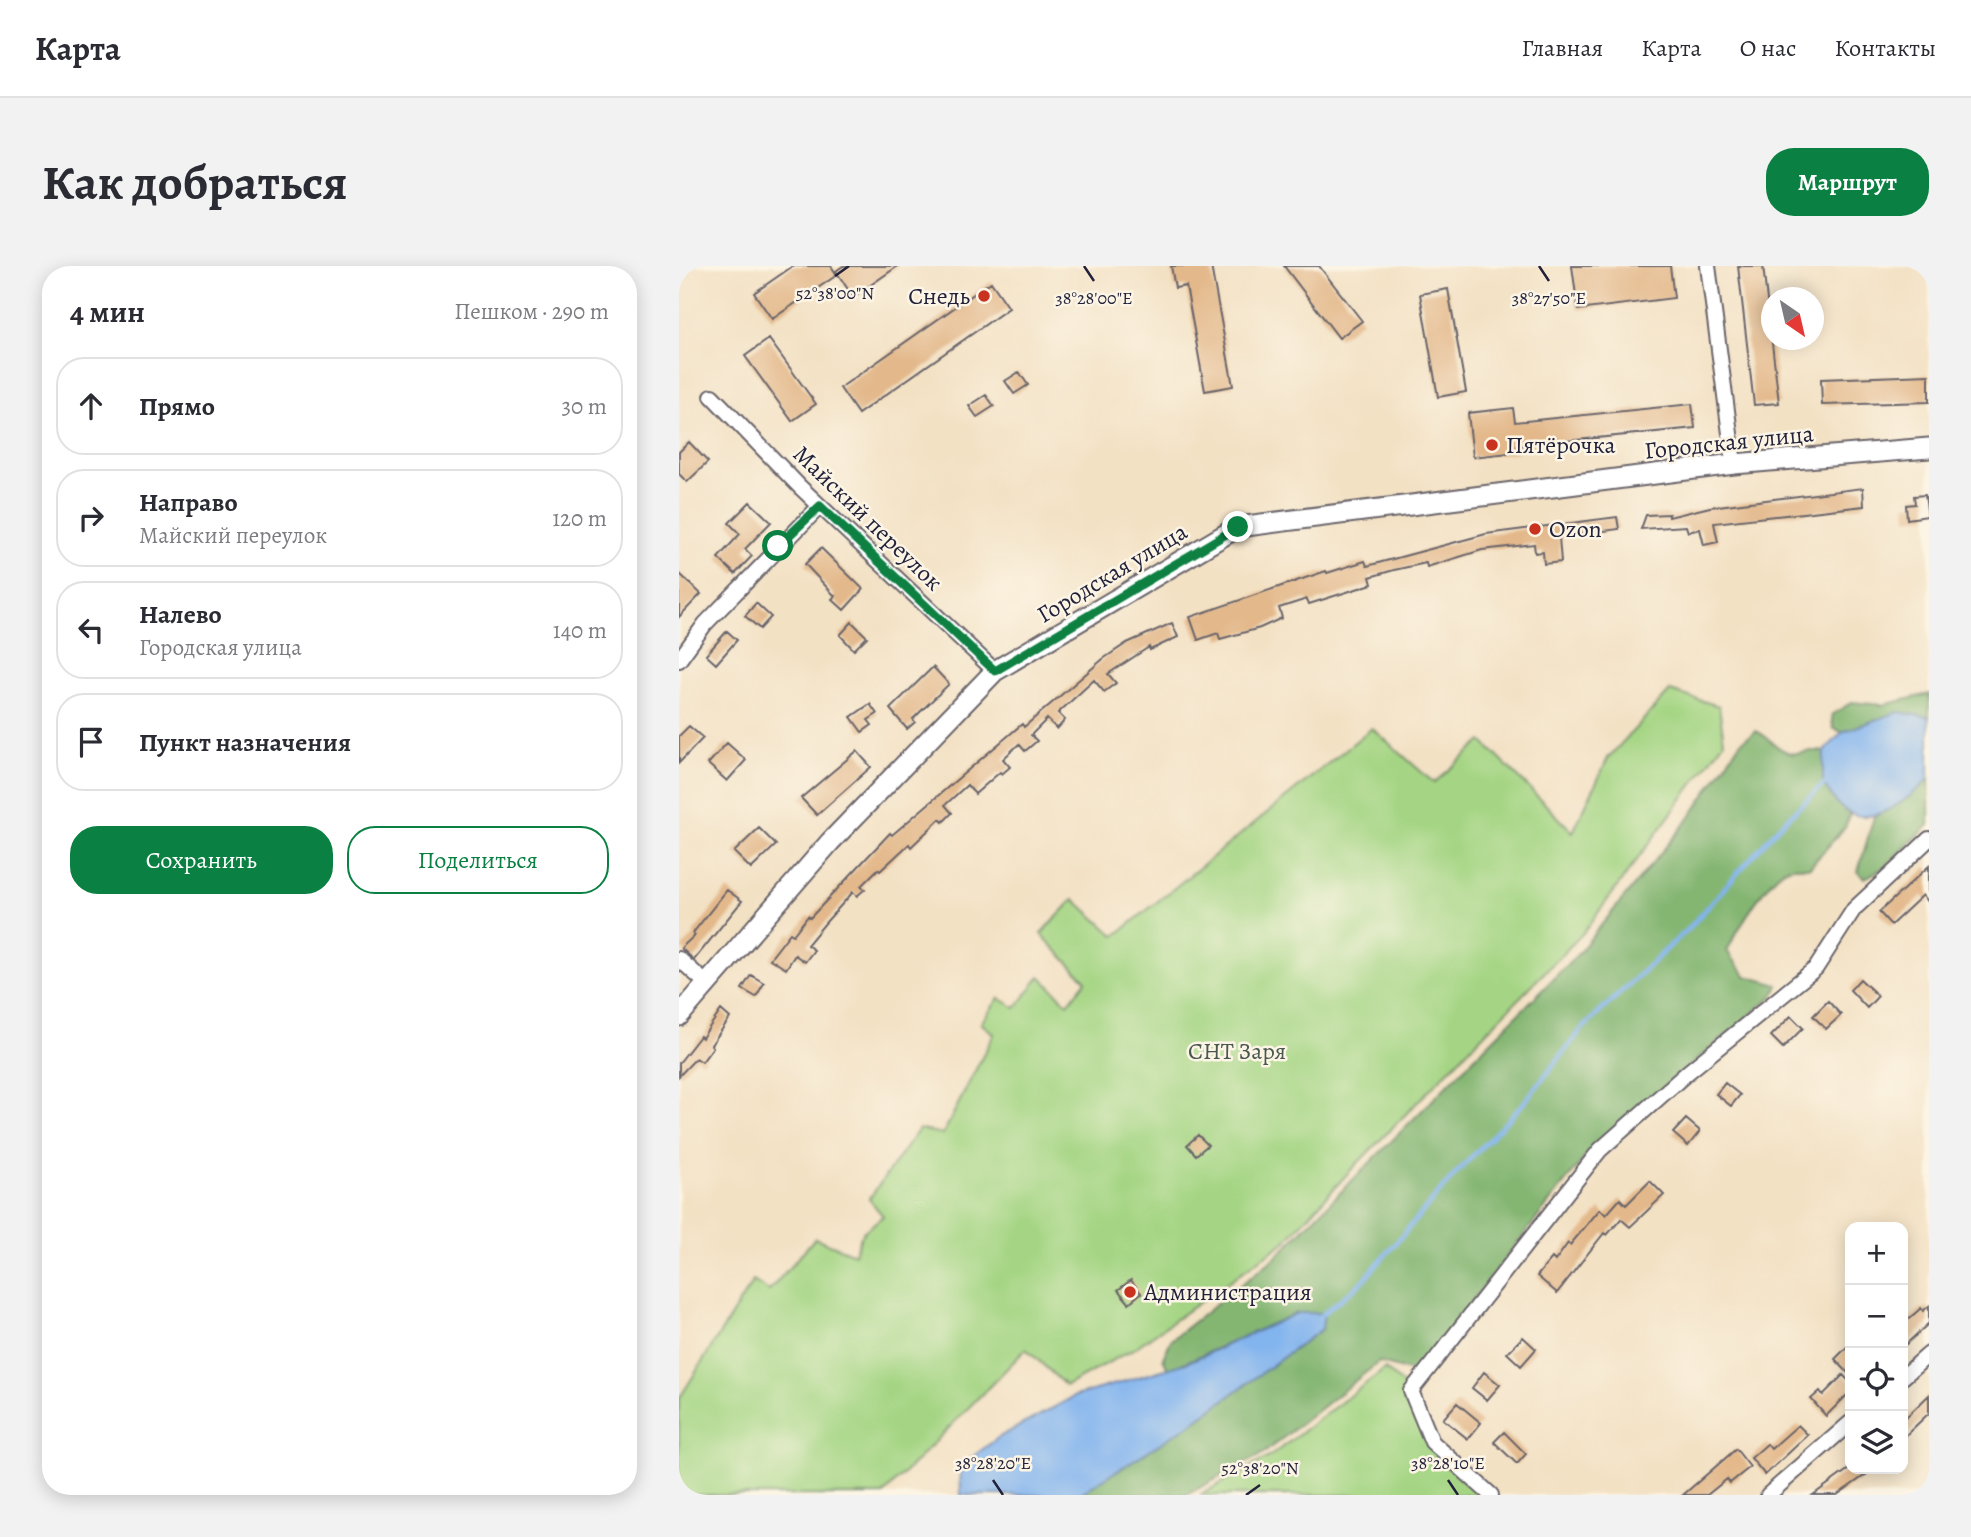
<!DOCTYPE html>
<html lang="ru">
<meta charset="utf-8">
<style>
:root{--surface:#fff;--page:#f2f2f3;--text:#2b2b33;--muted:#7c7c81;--line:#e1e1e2;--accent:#0b8043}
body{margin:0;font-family:Alegreya,serif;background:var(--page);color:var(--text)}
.controls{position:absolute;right:21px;bottom:21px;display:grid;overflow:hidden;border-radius:14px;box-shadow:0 4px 18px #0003}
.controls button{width:63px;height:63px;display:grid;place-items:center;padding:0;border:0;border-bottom:2px solid var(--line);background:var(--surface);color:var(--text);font:35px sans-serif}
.compass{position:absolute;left:1082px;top:21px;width:63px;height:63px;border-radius:50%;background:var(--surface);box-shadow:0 4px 18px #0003;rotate:146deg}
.stop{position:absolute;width:21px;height:21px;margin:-16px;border:5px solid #0b8043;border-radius:50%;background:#fff}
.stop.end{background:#0b8043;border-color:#fff;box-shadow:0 2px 7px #0008}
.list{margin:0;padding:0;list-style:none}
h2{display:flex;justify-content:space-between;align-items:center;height:91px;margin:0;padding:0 28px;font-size:30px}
h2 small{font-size:23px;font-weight:400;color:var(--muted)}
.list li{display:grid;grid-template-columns:46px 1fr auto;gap:21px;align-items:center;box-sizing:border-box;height:98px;margin:0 14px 14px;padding:0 14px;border:2px solid var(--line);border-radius:28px}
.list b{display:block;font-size:26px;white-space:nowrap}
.list p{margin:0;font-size:23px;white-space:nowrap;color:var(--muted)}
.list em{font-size:23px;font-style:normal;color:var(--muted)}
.actions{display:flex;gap:14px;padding:21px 28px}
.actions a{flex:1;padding:16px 0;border:2px solid var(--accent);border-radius:28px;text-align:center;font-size:24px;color:var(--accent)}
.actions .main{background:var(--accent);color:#fff}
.icon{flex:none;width:38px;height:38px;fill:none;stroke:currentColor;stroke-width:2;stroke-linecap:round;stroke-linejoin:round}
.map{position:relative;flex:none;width:1250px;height:1229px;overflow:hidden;border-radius:28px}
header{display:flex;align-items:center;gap:42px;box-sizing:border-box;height:98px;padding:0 35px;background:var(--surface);border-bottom:2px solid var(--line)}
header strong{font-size:33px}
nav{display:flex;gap:38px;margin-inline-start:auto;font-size:24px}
.intro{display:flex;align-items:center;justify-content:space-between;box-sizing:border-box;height:168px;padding:0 42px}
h1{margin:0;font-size:49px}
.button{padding:18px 32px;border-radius:28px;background:var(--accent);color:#fff;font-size:24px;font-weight:700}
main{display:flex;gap:42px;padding:0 42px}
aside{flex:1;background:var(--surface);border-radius:28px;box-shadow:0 4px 18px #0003}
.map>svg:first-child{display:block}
</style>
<header>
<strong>Карта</strong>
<nav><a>Главная</a><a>Карта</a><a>О нас</a><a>Контакты</a></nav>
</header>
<div class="intro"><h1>Как добраться</h1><a class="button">Маршрут</a></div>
<main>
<aside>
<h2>4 мин<small>Пешком · 290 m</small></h2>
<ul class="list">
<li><svg class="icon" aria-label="ahead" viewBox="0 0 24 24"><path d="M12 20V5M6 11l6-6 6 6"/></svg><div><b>Прямо</b></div><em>30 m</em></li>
<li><svg class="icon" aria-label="right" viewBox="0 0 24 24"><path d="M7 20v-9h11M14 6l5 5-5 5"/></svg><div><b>Направо</b><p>Майский переулок</p></div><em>120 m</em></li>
<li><svg class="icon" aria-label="left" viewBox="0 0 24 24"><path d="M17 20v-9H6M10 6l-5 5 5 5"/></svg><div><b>Налево</b><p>Городская улица</p></div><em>140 m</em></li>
<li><svg class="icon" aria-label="arrive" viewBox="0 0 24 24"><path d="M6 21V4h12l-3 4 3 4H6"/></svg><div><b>Пункт назначения</b></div></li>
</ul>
<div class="actions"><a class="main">Сохранить</a><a>Поделиться</a></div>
</aside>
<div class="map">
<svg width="1250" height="1229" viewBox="0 0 1250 1229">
<rect width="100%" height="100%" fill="#fcf5e5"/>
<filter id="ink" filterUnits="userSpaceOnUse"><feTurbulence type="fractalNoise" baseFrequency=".0143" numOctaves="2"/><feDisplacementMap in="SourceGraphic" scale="14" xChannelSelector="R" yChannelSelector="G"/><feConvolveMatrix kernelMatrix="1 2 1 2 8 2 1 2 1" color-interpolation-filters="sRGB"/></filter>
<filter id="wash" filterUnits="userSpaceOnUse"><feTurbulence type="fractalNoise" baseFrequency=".00686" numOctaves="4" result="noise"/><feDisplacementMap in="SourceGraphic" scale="28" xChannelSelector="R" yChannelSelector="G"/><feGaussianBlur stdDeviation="1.57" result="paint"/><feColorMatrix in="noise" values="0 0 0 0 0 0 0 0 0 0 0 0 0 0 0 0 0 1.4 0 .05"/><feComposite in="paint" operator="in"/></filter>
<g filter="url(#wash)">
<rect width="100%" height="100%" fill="#f3e1c4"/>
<path fill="#a5d584" stroke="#647c60" stroke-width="2" d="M991,425L1040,440L1045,476L904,667L669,907L607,975L456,1082L387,1120L347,1083L204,1229H0V1133L74,1015L90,1025L136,972L175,988L184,966L204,950L190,933L240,863L264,868L315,768L302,757L320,732L337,742L361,710L389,738L407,715L362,668L395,633L436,670L693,462L755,517L803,475L894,566L929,492Z
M706,1103L732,1125L753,1176L812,1229H521L590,1191Z"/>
<path fill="#84b672" stroke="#536c56" stroke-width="2" d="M1250,428V451L1219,446L1163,466L1154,462L1153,449L1173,436L1204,439Z
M1077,465C1091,471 1096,483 1111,487C1122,490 1130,482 1145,486C1145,515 1145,529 1171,549L1166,561L1131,601C1124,601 1115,600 1109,602C1089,610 1058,665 1048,685L1067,710L1099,719L1095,729L915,880L736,1107L700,1096L585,1187L507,1229H399L512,1158L643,1063L618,1047L489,1104L484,1092L492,1074L597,991L897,690L1009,554L1061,477Z
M1250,513V559L1205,602L1186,612L1179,606L1195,551L1230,531Z"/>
<path fill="#82b4ee" stroke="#526b94" stroke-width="2" d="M1219,446L1250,451V513C1225,537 1182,572 1154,532C1152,528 1147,523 1145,519C1142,510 1145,495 1145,486L1163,466Z
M618,1047H645L643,1063L512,1158L399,1229H282L281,1200L320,1171L396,1130L507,1097Z"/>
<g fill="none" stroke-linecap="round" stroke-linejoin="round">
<path stroke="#82b4ee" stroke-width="4.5" d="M641,1050L683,1016L778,906L843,839L903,763L1011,661L1102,558L1145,518"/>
</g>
<g id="blocks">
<path fill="#e3b88a" d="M114,0H152L158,9L93,53L75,27Z
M164,0H219L174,31L157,5Z
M492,0H532L554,120L526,125L507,20L496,22Z
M605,0H640L683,55L660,72Z
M893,0H991L995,32L899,44Z
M1059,0H1084L1100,137L1075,139Z
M312,16L330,42L179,148L161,122Z
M769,23L787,126L759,131L741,28Z
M90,73L137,138L113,155L66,90Z
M340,106L349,119L335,128L326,115Z
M1250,109V136L1143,139L1142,113Z
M307,129L315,140L298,151L290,140Z
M1013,138L1016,162L838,180L839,186L794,191L789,147L834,142L836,156Z
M10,176L29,196L8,216L0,208V186Z
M1184,222L1185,240L1035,257L1039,276L1025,279L1021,263L1009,266L1007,260L962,263L967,249L990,248V251L1031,241Z
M1246,229L1249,250L1228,253L1227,239L1236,238L1235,230Z
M71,236L92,256L66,283L73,290L56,308L39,292L61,268L50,257Z
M938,251L940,263L880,271L882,296L865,298L864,286L856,287L855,278L803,284L748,301L747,297L715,304L691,311L693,318L630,338L628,333L600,342L603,352L581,362L541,373L539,367L519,374L511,351L647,305L648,307L686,295L688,300L807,268Z
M142,282L184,323L165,344L153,333L156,330L126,298Z
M0,307L22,328L0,351Z
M77,337L92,351L81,363L66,350Z
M173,356L188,371L175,384L161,369Z
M493,357L499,371L471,384L470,381L429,408L437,417L425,426L415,414L379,447L386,454L378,463L368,453L352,469L358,475L346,485L340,478L324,493L331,501L323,508L321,506L296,528L288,519L266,539L273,547L264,556L261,553L232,581L230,578L201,605L199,603L182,620L186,623L178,630L174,626L147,656L128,679L135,684L126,696L116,689L107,703L91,693L111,667L114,669L129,650L131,652L211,567L213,569L343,458L345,461L424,393L448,377Z
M48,365L58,374L37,398L27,389Z
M254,401L270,418L234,453L236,456L228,463L211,443Z
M191,438L198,448L189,454L193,459L183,466L172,451Z
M10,460L24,472L0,497V470Z
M48,477L67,494L48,515L29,498Z
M178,485L192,501L138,549L122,532Z
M80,562L97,579L72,603L55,586Z
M1250,600V637L1244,629L1212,659L1200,646Z
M48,624L63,635L15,694L2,682L16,669L14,667Z
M72,709L85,717L77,731L63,723Z
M1181,713L1199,730L1188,742L1171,724Z
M1149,735L1162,749L1147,763L1134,750Z
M42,744L51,752L32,779L34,781L23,796L17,792L0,810V797L21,770L23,772Z
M1112,750L1124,762L1104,782L1092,770Z
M1046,817L1061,829L1052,840L1037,828Z
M1007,853L1021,865L1009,880L994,867Z
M519,869L529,879L517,889L508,879Z
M971,915L985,929L951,961L942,953L928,969L925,967L878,1027L858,1010L873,992L876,995L889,977L891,979L921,943L927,949L941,933L947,939Z
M452,1014L462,1027L450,1037L439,1024Z
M1250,1040V1057L1224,1081V1058L1242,1042L1244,1045Z
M844,1071L857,1083L842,1100L828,1087Z
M1171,1078V1109L1156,1093Z
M805,1106L821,1119L808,1134L793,1122Z
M1164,1109L1171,1116V1126L1147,1150L1132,1133L1141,1125L1144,1129Z
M1250,1129V1147L1224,1172V1154Z
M778,1137L802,1157L789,1173L764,1153Z
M1119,1159L1129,1169L1086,1209L1072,1192L1088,1178L1092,1183Z
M825,1166L847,1188L838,1198L815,1176Z
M1057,1183L1071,1201L1051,1217L1048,1213L1028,1229H1004Z
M1170,1203H1195L1158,1229H1134Z"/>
</g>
</g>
<g filter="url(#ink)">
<use href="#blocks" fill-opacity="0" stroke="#6b656b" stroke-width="2"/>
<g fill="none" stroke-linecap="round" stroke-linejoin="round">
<defs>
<path id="street" d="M1029,0L1055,198
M33,130L121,221L316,405
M0,394L26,358L141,240
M0,693L27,717
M1224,1111L1250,1088
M812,1229L753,1176L732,1125L921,884L1009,806L1137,702L1175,643L1250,573
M1089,1229L1171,1157"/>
<path id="secondary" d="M0,750L151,576L316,405L559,261L1055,198L1250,182"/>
</defs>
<use href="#street" stroke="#6b656b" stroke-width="18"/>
<use href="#secondary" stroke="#6b656b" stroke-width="23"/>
<use href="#street" stroke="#fff" stroke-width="14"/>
<use href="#secondary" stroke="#fff" stroke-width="19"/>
</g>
</g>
<g fill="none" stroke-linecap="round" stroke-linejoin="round" filter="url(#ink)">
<path stroke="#0b8043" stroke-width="9" d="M99,280L141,240L316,405L559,261"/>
</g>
<path fill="none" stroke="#22223b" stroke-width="2.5" d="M405,0L415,15M860,0L870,15M156,10L170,0M314,1214L324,1229M769,1214L779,1229M567,1229L581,1219"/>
<g fill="#c8321e" stroke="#fcf5e5" stroke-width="2.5">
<circle cx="305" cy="30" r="7"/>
<circle cx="813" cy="179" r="7"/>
<circle cx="856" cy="263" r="7"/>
<circle cx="451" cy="1026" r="7"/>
</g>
<g text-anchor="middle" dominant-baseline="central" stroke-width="5" stroke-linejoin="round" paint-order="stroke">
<g font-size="24" fill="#22223b" stroke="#fcf5e5" text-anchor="start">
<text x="291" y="30" text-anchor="end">Снедь</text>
<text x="827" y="179">Пятёрочка</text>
<text x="870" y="263">Ozon</text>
<text x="465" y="1026">Администрация</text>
</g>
<g font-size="24" fill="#22223b" stroke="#fcf5e5">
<text transform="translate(1050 176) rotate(-6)">Городская улица</text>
<text transform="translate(189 252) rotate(44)">Майский переулок</text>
<text transform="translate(433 307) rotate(-31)">Городская улица</text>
</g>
<g font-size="24" fill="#495851" stroke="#fcf5e5">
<text x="558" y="785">СНТ Заря</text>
</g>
</g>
<g font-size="18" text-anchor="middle" fill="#22223b" stroke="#fcf5e5" stroke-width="5" stroke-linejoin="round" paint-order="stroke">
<text x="156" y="33">52°38'00"N</text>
<text x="415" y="38">38°28'00"E</text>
<text x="870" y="38">38°27'50"E</text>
<text x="314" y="1203">38°28'20"E</text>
<text x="769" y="1203">38°28'10"E</text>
<text x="581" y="1208">52°38'20"N</text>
</g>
</svg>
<div class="controls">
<button>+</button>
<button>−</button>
<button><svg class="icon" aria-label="locate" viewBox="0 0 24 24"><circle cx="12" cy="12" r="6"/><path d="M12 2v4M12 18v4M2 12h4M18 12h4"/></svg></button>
<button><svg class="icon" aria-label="layers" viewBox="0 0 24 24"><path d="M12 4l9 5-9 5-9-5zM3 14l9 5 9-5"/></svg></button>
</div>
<svg class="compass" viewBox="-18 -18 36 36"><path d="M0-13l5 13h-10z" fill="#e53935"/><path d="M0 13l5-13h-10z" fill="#7c7c81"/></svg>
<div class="stop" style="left:99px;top:280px"></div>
<div class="stop end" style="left:559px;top:261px"></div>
</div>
</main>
